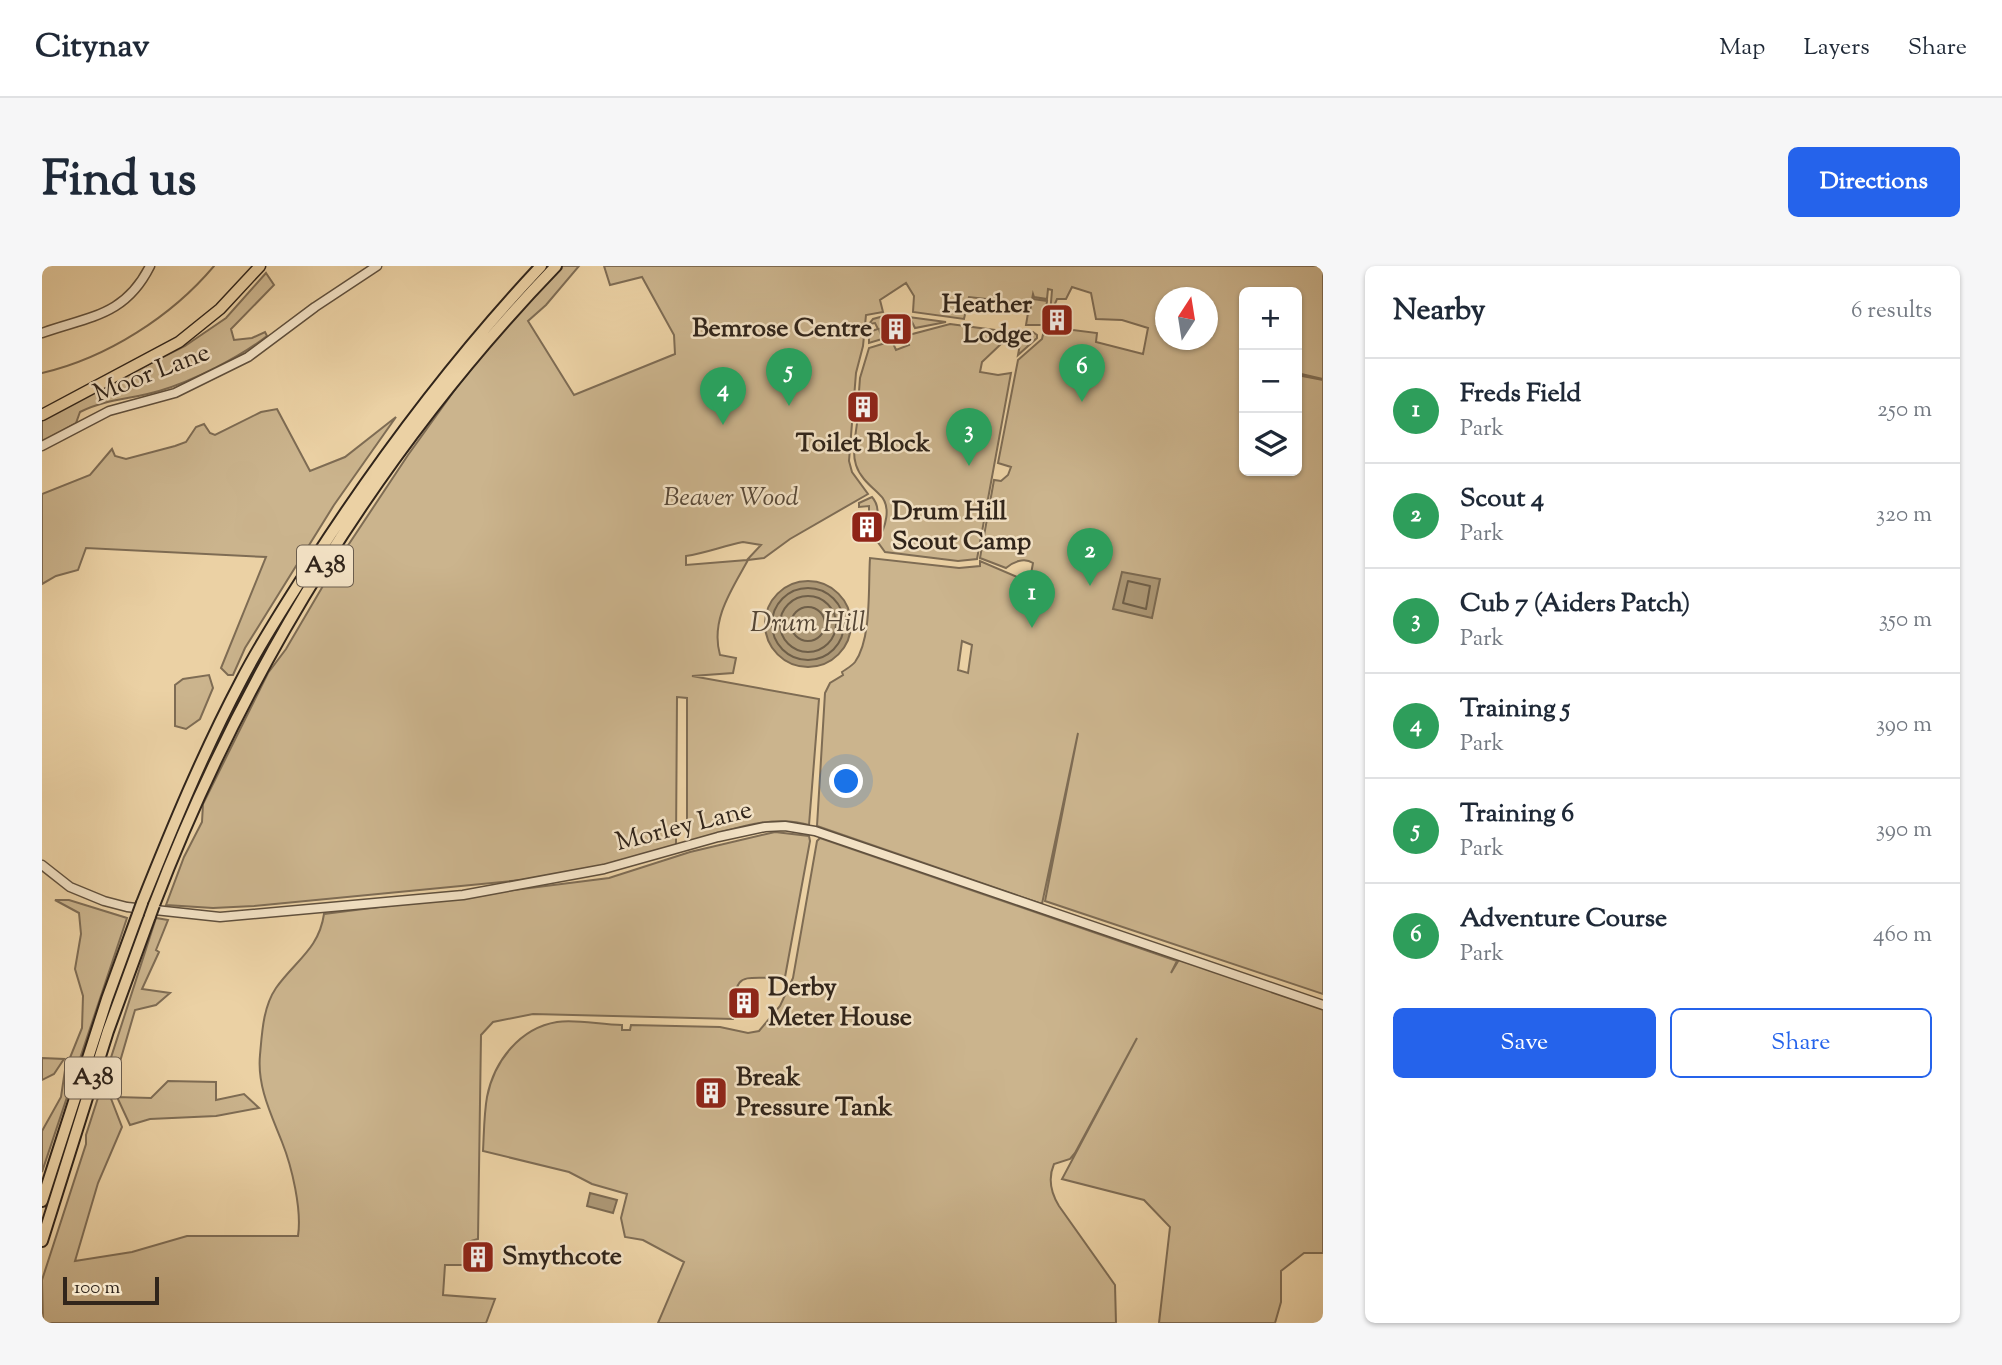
<!DOCTYPE html>
<meta charset="utf-8">
<style>
:root{--surface:#fff;--page:#f6f6f7;--text:#1f2937;--muted:#747a83;--line:#e0e1e3;--accent:#2563eb}
body{margin:0;font-family:"Sorts Mill Goudy",serif;background:var(--page);color:var(--text)}
.controls{position:absolute;right:21px;top:21px;display:grid;overflow:hidden;border-radius:10px;box-shadow:0 2px 5px #0004}
.controls button{width:63px;height:63px;display:grid;place-items:center;padding:0;border:0;border-bottom:2px solid var(--line);background:var(--surface);color:var(--text);font:35px sans-serif}
.compass{position:absolute;left:1113px;top:21px;width:63px;height:63px;border-radius:50%;background:var(--surface);box-shadow:0 2px 5px #0004;rotate:12deg}
.scale{position:absolute;left:21px;bottom:18px;width:96px;box-sizing:border-box;padding-left:7px;border:4px solid #31251b;border-top:0;font-size:19px;line-height:24px;white-space:nowrap;color:#31251b;-webkit-text-stroke:5px #f2e1c4;paint-order:stroke}
.you{position:absolute;left:805px;top:516px;width:24px;height:24px;margin:-18px;border:5px solid #fff;border-radius:50%;background:#1a73e8;box-shadow:0 0 0 10px #1a73e833}
.badge{display:grid;place-items:center;width:46px;height:46px;border-radius:50%;background:var(--accent);color:#fff;font-size:23px;font-weight:700}
.pin{position:absolute;translate:-50% -58px;filter:drop-shadow(0 2px 4px #0008)}
.pin::after{content:'';position:absolute;top:37px;width:24px;height:21px;background:inherit;clip-path:polygon(0 0,100% 0,50% 100%)}
.list{margin:0;padding:0;list-style:none}
h2{display:flex;justify-content:space-between;align-items:center;height:91px;margin:0;padding:0 28px;font-size:30px}
h2 small{font-size:23px;font-weight:400;color:var(--muted)}
.list li{display:grid;grid-template-columns:46px 1fr auto;gap:21px;align-items:center;box-sizing:border-box;height:105px;padding:0 28px;border-top:2px solid var(--line)}
.list b{display:block;font-size:26px;white-space:nowrap}
.list p{margin:0;font-size:23px;white-space:nowrap;color:var(--muted)}
.list em{font-size:23px;font-style:normal;color:var(--muted)}
.actions{display:flex;gap:14px;padding:21px 28px}
.actions a{flex:1;padding:16px 0;border:2px solid var(--accent);border-radius:10px;text-align:center;font-size:24px;color:var(--accent)}
.actions .main{background:var(--accent);color:#fff}
.icon{flex:none;width:38px;height:38px;fill:none;stroke:currentColor;stroke-width:2;stroke-linecap:round;stroke-linejoin:round}
.map{position:relative;flex:none;width:1281px;height:1057px;overflow:hidden;border-radius:10px}
header{display:flex;align-items:center;gap:42px;box-sizing:border-box;height:98px;padding:0 35px;background:var(--surface);border-bottom:2px solid var(--line)}
header strong{font-size:33px}
nav{display:flex;gap:38px;margin-inline-start:auto;font-size:24px}
.intro{display:flex;align-items:center;justify-content:space-between;box-sizing:border-box;height:168px;padding:0 42px}
h1{margin:0;font-size:49px}
.button{padding:18px 32px;border-radius:10px;background:var(--accent);color:#fff;font-size:24px;font-weight:700}
main{display:flex;gap:42px;padding:0 42px}
aside{flex:1;background:var(--surface);border-radius:10px;box-shadow:0 2px 5px #0004}
.map>svg:first-child{display:block}
</style>
<header>
<strong>Citynav</strong>
<nav><a>Map</a><a>Layers</a><a>Share</a></nav>
</header>
<div class="intro"><h1>Find us</h1><a class="button">Directions</a></div>
<main>
<div class="map">
<svg width="1281" height="1057" viewBox="0 0 1281 1057">
<rect width="100%" height="100%" fill="#ebd1a4"/>
<filter id="stains"><feTurbulence type="fractalNoise" baseFrequency=".00286" numOctaves="4"/><feColorMatrix values="0 0 0 0 .2 0 0 0 0 .09 0 0 0 0 .02 0 0 0 .5 -.17"/></filter>
<radialGradient id="worn" r=".72"><stop offset=".6" stop-color="#630" stop-opacity="0"/><stop offset="1" stop-color="#630" stop-opacity=".3"/></radialGradient>
<path fill="#cbb48d" stroke="#7e6c54" stroke-width="2" fill-rule="evenodd" d="M518,0H537L504,39L486,55L532,129L633,88L632,69L600,11L568,19L562,0H1281V113L1255,107V26H1202V205H1255V109L1281,114V728L1003,635L1036,467L1000,638L775,560L783,427L788,417L801,409L800,406C804,403 810,400 813,396C830,372 826,321 828,292L917,302L938,300V295L982,314L989,308L991,297C982,291 971,296 964,302L938,292L952,214L959,215L966,209L969,201L956,197L976,94L1000,73L1002,64L1023,63L1055,67L1054,76L1101,88L1106,62L1080,54L1054,53L1049,27L1030,21L1024,33H1015L1008,49L1010,24L1006,23L1005,33L992,31L991,28L988,44L991,33L1005,35L1002,59H984L986,47L963,45L962,35L927,31L922,53L871,46L872,30L864,17L838,34L841,46L824,49L821,80L814,107L807,195L810,206L826,228L748,273L722,292L706,294C690,323 668,354 678,389L694,392L691,407L650,410L777,433L767,559C728,547 683,566 645,576V432L635,431L634,579L570,599L480,614L212,640L171,642L124,639L142,591L160,556L161,538L226,407L244,383L295,296L366,189L417,118L477,44ZM1124,32H1166V74H1124ZM701,276L719,279L705,294L644,299V290C664,287 681,280 701,276ZM920,375L930,379L926,407L916,404Z
M224,7L232,19L189,63L192,74L210,72L223,66L225,70C198,91 151,115 117,125C90,133 63,133 38,146L34,157L0,176V152L143,80L184,52Z
M842,50H859L904,56L873,62L868,52L837,63L840,73L827,77V66L836,63L833,57L827,58L831,53Z
M908,58L968,66L974,73V77L959,78L940,96L938,106L956,109L969,107L935,293L916,295L843,286L835,275C843,263 851,240 837,228C830,221 818,212 814,199C809,184 815,164 816,148H825L826,140L816,139L818,112L827,82L850,75L854,84L867,79L863,70Z
M991,66L995,69V72L976,89L980,67Z
M235,143L268,205L303,191L354,151L292,239L203,382L191,409H186L179,402L224,291L44,282L36,304L14,310L0,318V228L48,209L70,183L73,190L84,193L133,180L144,176L154,161L162,158L168,167L173,169L219,146Z
M830,231C839,241 835,253 832,266L827,265V240L817,241V237Z
M167,409L171,422L158,453L144,463L133,460V419L141,413Z
M733,566L767,570L768,575L743,711C698,715 694,700 691,753L491,748L451,756L439,769L436,973L425,976L423,999H403L401,1029L453,1033L444,1057H1L0,1014L44,878V869L114,652L126,654L114,684L117,686L100,723L128,727L114,739L93,744L68,830L80,861L56,917L33,995L90,986L145,970H256C260,944 250,901 240,876C229,848 215,820 218,789C220,767 221,741 234,722C253,695 277,683 282,648L567,612L648,586Z
M778,572L1135,695L1129,707L1138,692L1281,741V987H1262L1239,1005V1036L1233,1057H1117L1128,961L1102,934L1020,913L1095,772L1033,887L1028,893L1012,898C1006,912 1009,927 1017,940L1073,1019L1074,1057H616L642,996L601,974L583,971L579,952L585,928L550,918L527,906L441,885C442,867 442,848 445,831C452,795 478,762 515,756C535,753 559,759 580,759V764H588L589,759L678,761L706,767L717,765L738,740L751,712L775,575Z
M13,634H27L85,652L0,906V865L19,831L23,804L40,762L41,730L33,703L39,668L37,647Z
M0,792L22,793L12,808L0,814Z
M126,815L174,816V834L202,828L217,842L174,850L108,853L88,859L75,831L109,832Z"/>
<path fill="#ac9775" stroke="#7b6951" stroke-width="2" d="M1080,306L1118,313L1110,352L1071,343Z
M723 358a43 43 0 1 1 86 0a43 43 0 1 1-86 0Z
M548,927L575,934L571,947L545,940Z"/>
<g fill="none" stroke-linecap="round" stroke-linejoin="round">
<path stroke="#6e5e48" stroke-width="2" d="M1086,315L1108,320L1104,343L1081,337Z
M730 358a36 36 0 1 1 72 0a36 36 0 1 1-72 0Z
M738 358a28 28 0 1 1 56 0a28 28 0 1 1-56 0Z
M749 358a17 17 0 1 1 34 0a17 17 0 1 1-34 0Z"/>
<path stroke="#7b6951" stroke-width="2" d="M0,107C65,92 130,50 172,0"/>
<defs>
<path id="minor" d="M0,67C48,50 83,50 108,0
M0,180L67,145L133,127L206,91L273,41L335,0
M0,599L28,621L62,635L85,641L178,651L421,629L562,603L676,571L723,561L743,560L773,565L1281,739"/>
<path id="major" d="M0,149L137,76L178,43L218,0"/>
<path id="highway" d="M100,637C130,562 161,487 199,415C220,374 245,336 270,297C339,190 412,93 499,0
M112,639C202,404 339,181 514,0
M0,935L65,733L96,648
M0,975L66,765L108,650"/>
</defs>
<use href="#minor" stroke="#60503d" stroke-width="11"/>
<use href="#major" stroke="#31251b" stroke-width="13"/>
<use href="#highway" stroke="#31251b" stroke-width="14"/>
<use href="#minor" stroke="#f2e1c4" stroke-width="8"/>
<use href="#major" stroke="#ebd1a4" stroke-width="10"/>
<use href="#highway" stroke="#ebd1a4" stroke-width="10"/>
<defs>
<path id="highway-bridge" d="M96,648L100,637
M108,650L112,639"/>
</defs>
<use href="#highway-bridge" stroke="#31251b" stroke-width="14" stroke-linecap="butt"/>
<use href="#highway-bridge" stroke="#ebd1a4" stroke-width="10"/>
</g>
<defs>
<symbol id="building-square" viewBox="-11 -11 22 22"><rect x="-9" y="-9" width="18" height="18" rx="4" fill="#8f2418" stroke="#f2e1c4"/><path d="M-4-6H4V6H1V3H-1V6H-4ZM-2.5-4.3h1.7v1.8h-1.7ZM.8-4.3h1.7v1.8H.8ZM-2.5-1h1.7V.8h-1.7ZM.8-1h1.7V.8H.8Z" fill="#fff"/></symbol>
</defs>
<g fill-rule="evenodd">
<use href="#building-square" x="996" y="35" width="38" height="38"/>
<use href="#building-square" x="835" y="44" width="38" height="38"/>
<use href="#building-square" x="802" y="122" width="38" height="38"/>
<use href="#building-square" x="806" y="242" width="38" height="38"/>
<use href="#building-square" x="683" y="718" width="38" height="38"/>
<use href="#building-square" x="650" y="808" width="38" height="38"/>
<use href="#building-square" x="417" y="972" width="38" height="38"/>
</g>
<g text-anchor="middle" dominant-baseline="central" stroke-width="5" stroke-linejoin="round" paint-order="stroke">
<g fill="#f2e1c4" stroke="#6b5d4e" stroke-width="2">
<rect x="255" y="279.5" width="56" height="41" rx="5"/>
<rect x="23" y="791.5" width="56" height="41" rx="5"/>
</g>
<g font-size="24" font-weight="bold" fill="#31251b">
<text x="283" y="300">A38</text>
<text x="51" y="812">A38</text>
</g>
<g font-size="26" font-weight="bold" fill="#31251b" stroke="#f2e1c4" text-anchor="start">
<text x="990" y="39" text-anchor="end">Heather<tspan x="990" dy="30">Lodge</tspan></text>
<text x="830" y="63" text-anchor="end">Bemrose Centre</text>
<text x="821" y="178" text-anchor="middle">Toilet Block</text>
<text x="850" y="246">Drum Hill<tspan x="850" dy="30">Scout Camp</tspan></text>
<text x="726" y="722">Derby<tspan x="726" dy="30">Meter House</tspan></text>
<text x="694" y="812">Break<tspan x="694" dy="30">Pressure Tank</tspan></text>
<text x="460" y="991">Smythcote</text>
</g>
<g font-size="26" fill="#31251b" stroke="#f2e1c4">
<text transform="translate(110 108) rotate(-21)">Moor Lane</text>
<text transform="translate(642 561) rotate(-14)">Morley Lane</text>
</g>
<g font-size="26" font-style="italic" fill="#584938" stroke="#f2e1c4">
<text x="689" y="232">Beaver Wood</text>
</g>
<g font-size="28" font-style="italic" fill="#564736" stroke="#f2e1c4">
<text x="766" y="358">Drum Hill</text>
</g>
</g>
<rect width="100%" height="100%" filter="url(#stains)"/>
<rect width="100%" height="100%" fill="url(#worn)"/>
</svg>
<div class="controls">
<button>+</button>
<button>−</button>
<button><svg class="icon" aria-label="layers" viewBox="0 0 24 24"><path d="M12 4l9 5-9 5-9-5zM3 14l9 5 9-5"/></svg></button>
</div>
<svg class="compass" viewBox="-18 -18 36 36"><path d="M0-13l5 13h-10z" fill="#e53935"/><path d="M0 13l5-13h-10z" fill="#747a83"/></svg>
<div class="scale">100 m</div>
<div class="you"></div>
<div class="pin badge" style="left:990px;top:362px;background:#2e9e5b">1</div>
<div class="pin badge" style="left:1048px;top:320px;background:#2e9e5b">2</div>
<div class="pin badge" style="left:927px;top:200px;background:#2e9e5b">3</div>
<div class="pin badge" style="left:681px;top:159px;background:#2e9e5b">4</div>
<div class="pin badge" style="left:747px;top:140px;background:#2e9e5b">5</div>
<div class="pin badge" style="left:1040px;top:136px;background:#2e9e5b">6</div>
</div>
<aside>
<h2>Nearby<small>6 results</small></h2>
<ul class="list">
<li><span class="badge" style="background:#2e9e5b">1</span><div><b>Freds Field</b><p>Park</p></div><em>250 m</em></li>
<li><span class="badge" style="background:#2e9e5b">2</span><div><b>Scout 4</b><p>Park</p></div><em>320 m</em></li>
<li><span class="badge" style="background:#2e9e5b">3</span><div><b>Cub 7 (Aiders Patch)</b><p>Park</p></div><em>350 m</em></li>
<li><span class="badge" style="background:#2e9e5b">4</span><div><b>Training 5</b><p>Park</p></div><em>390 m</em></li>
<li><span class="badge" style="background:#2e9e5b">5</span><div><b>Training 6</b><p>Park</p></div><em>390 m</em></li>
<li><span class="badge" style="background:#2e9e5b">6</span><div><b>Adventure Course</b><p>Park</p></div><em>460 m</em></li>
</ul>
<div class="actions"><a class="main">Save</a><a>Share</a></div>
</aside>
</main>
